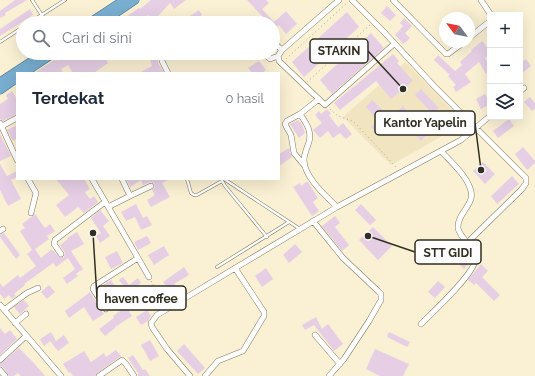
<!DOCTYPE html>
<html lang="id">
<meta charset="utf-8">
<style>
:root{--surface:#fff;--page:#f6f6f7;--text:#1f2937;--muted:#747a83;--line:#e0e1e3}
body{margin:0;font-family:Raleway,sans-serif;background:var(--page);color:var(--text)}
.controls{position:absolute;right:12px;top:12px;display:grid;overflow:hidden;border-radius:0px;box-shadow:0 4px 16px #0002}
.controls button{width:36px;height:36px;display:grid;place-items:center;padding:0;border:0;border-bottom:1px solid var(--line);background:var(--surface);color:var(--text);font:20px sans-serif}
.compass{position:absolute;left:439px;top:12px;width:36px;height:36px;border-radius:50%;background:var(--surface);box-shadow:0 4px 16px #0002;rotate:302deg}
.list{margin:0;padding:0;list-style:none}
h2{display:flex;justify-content:space-between;align-items:center;height:52px;margin:0;padding:0 16px;font-size:17px}
h2 small{font-size:13px;font-weight:400;color:var(--muted)}
.icon{flex:none;width:22px;height:22px;fill:none;stroke:currentColor;stroke-width:2;stroke-linecap:round;stroke-linejoin:round}
.map{position:relative;flex:none;width:535px;height:376px;overflow:hidden}
.search{position:absolute;background:var(--surface);box-shadow:0 4px 16px #0002;left:16px;top:16px;width:264px;height:44px;display:flex;align-items:center;gap:10px;box-sizing:border-box;padding:0 14px;border-radius:22px;color:var(--muted);font-size:15px}
.panel{position:absolute;background:var(--surface);box-shadow:0 4px 16px #0002;left:16px;top:72px;width:264px;height:108px;border-radius:0px}
.map>svg:first-child{display:block}
</style>
<div class="map">
<svg width="535" height="376" viewBox="0 0 535 376">
<rect width="100%" height="100%" fill="#faf0d3"/>
<path fill="#f1e4c1" d="M405,62L465,123L391,165L343,117Z"/>
<path fill="#e6cfe5" d="M15,0H27L5,13L6,15L0,18V11Z
M151,0H186L174,9L170,3L158,16L163,23H156L148,15L139,21L140,23H120L127,18L126,17L139,8L140,9Z
M247,0H266L269,3L262,9L274,22L286,11L297,24L286,34L279,25L273,30V23H256L263,17Z
M387,6L396,15L390,21L381,13Z
M30,9L33,15L0,36V29Z
M199,10L202,15L190,23L187,18Z
M347,12L359,27L304,77L292,62Z
M404,18L412,26L405,33L410,38L404,44L395,35L403,26L400,23Z
M371,33L384,48L332,94L320,80Z
M482,41L490,51V54L485,58L490,67V71L486,74L479,62L465,74L471,82L456,92L453,87L456,85L448,76L450,75L434,60L438,55L455,71L462,65L460,62L472,51L471,50Z
M71,53H102L108,63L94,73H73L68,65L61,69L63,73H34L56,59L58,61Z
M164,53H167L170,57L165,59L162,57L158,59V63L164,73H139L152,66L150,59Z
M393,54L399,61L397,63L413,81L391,99L376,81L340,110L334,103Z
M520,55L524,61L526,59L531,66L520,75Z
M259,61L266,70L262,73H252L248,68Z
M421,89L439,108L433,114L415,95Z
M12,91L17,99V114L3,121L0,119V104L8,99L6,95Z
M485,94L490,104L481,109L476,99Z
M530,97L535,103V109L532,111L524,102Z
M372,100L392,119L377,132L371,127L378,120L366,107Z
M403,106L428,134L421,141L396,113Z
M327,109L331,114L329,115L338,127L343,123L352,134L346,139L340,133L333,138L328,131L320,138L313,130L322,123L315,115L319,111L321,114Z
M509,119L514,126L498,138L493,131Z
M298,120L302,124L305,133L299,138L290,124Z
M17,125V138L13,141L7,130Z
M0,134L11,156L0,161Z
M523,147L535,161V163L527,170L515,154Z
M289,148L292,157L279,166V154Z
M483,162L495,174L485,184L473,171Z
M0,164L7,176L17,171V177L11,180L21,199L8,206L0,190Z
M512,176L519,184L497,204L491,196Z
M56,179H84L90,189L85,192L90,199L94,196L98,202L84,213L78,207L65,217L56,205L69,195Z
M126,179H169L162,183L170,197L151,207L147,200L155,195L152,190L155,187L154,183L150,182L143,185L141,180L130,187Z
M306,182H308L318,198L313,202L319,211L312,216L293,187L300,183L301,186Z
M136,204L143,218L147,216L152,225L141,230L135,217L126,221L121,212Z
M361,204L376,220L370,225L355,210Z
M100,210L109,221L103,226L110,236L100,243L96,236L101,233L91,218Z
M35,214L45,228L50,224L55,231L47,236L49,239L35,249L41,258L51,250H53L59,257H64L65,253L60,245L68,239L67,238L77,232L84,244L71,251L83,269L76,274L78,276L67,284L63,278L75,269L68,258L56,267L53,263L24,284L25,285L14,294L16,296L12,299L9,295L4,299L0,294V283L3,287L18,275L20,278L36,266L27,254L32,250L20,231L25,228L22,224Z
M335,216L340,223L335,227L349,245L342,251L322,226Z
M373,227L392,246L378,260L359,240Z
M4,233L20,255L16,259L0,237V235Z
M147,236L151,243L138,250L134,242Z
M295,244L302,252L289,263L283,255Z
M164,246L169,255L154,265L148,255Z
M455,250L469,263L464,269L450,255Z
M117,251L123,263L111,269L105,257Z
M442,251L449,258L445,263L441,259L436,265L429,259L434,254L437,257Z
M481,264L488,271L482,277L500,295L494,301L476,283L474,285L468,280Z
M184,267L189,275L174,284L177,287L170,292L163,282Z
M266,268L273,279L262,287L255,276Z
M123,277L129,285L138,278L141,283L129,292L119,280Z
M111,280L122,297L109,306L97,289Z
M438,281L445,287L435,298L428,292Z
M49,285L55,292L47,299L41,292Z
M90,292L104,314L93,321L84,307L69,318L65,311Z
M24,300L29,306L20,314L14,307Z
M126,307L132,316L115,327V328L105,336L99,329L114,318L113,316Z
M147,310L151,316L148,321L141,325L136,317Z
M316,317L322,329L328,324L343,344L334,351L314,325L305,330L302,325Z
M0,328L5,334L10,330L17,339L0,355Z
M51,332L56,341L64,335L69,343L58,351L50,341L44,346L40,339Z
M389,332L410,342L407,347L387,337Z
M150,340L159,356L150,361L141,345Z
M184,344L205,368L198,374L177,351Z
M19,348L32,361L45,376H21L18,373L14,376H9L3,367L0,366V364Z
M375,349L409,364L403,376H380L366,369Z
M116,350L121,356L97,373L95,376H73L70,372L69,373L63,364L84,351L91,362L104,353L106,357Z
M133,355L143,370L145,369L150,376H138V373L128,358Z"/>
<g fill="none" stroke-linecap="round" stroke-linejoin="round">
<defs>
<path id="service" d="M32,0L47,23
M29,23L65,0
M0,42L23,27
M187,179L191,193L194,195H197L222,181
M221,179L225,186L267,237
M224,179L300,229
M217,267L289,222"/>
<path id="minor" d="M339,0L282,50L278,56L279,61L325,105L394,44
M352,0L384,32L434,86L526,178V183L522,189L470,240L469,247C471,251 476,256 475,261C473,275 432,313 421,324
M393,0L446,54H448L464,42
M481,0L491,15
M469,38L490,21
M273,42L282,50
M264,53L270,59L278,56
M162,61L168,73
M520,91L524,88
M319,99L300,114C307,124 313,133 308,145C306,150 304,155 304,160C304,177 326,196 337,207
M300,114L287,121L285,124L286,126L291,135L294,153L304,165
M0,123L17,160
M2,126L17,118
M441,151C451,162 465,174 470,188C477,204 457,212 458,228C459,234 464,239 468,243
M28,179L36,193L31,213
M92,179L149,277
M130,196L151,186
M108,207L130,196L122,179
M313,221L343,258L378,291L381,294V300L369,321L344,359L329,376
M0,231L3,229
M61,254L54,244L55,240L105,202
M0,305L61,376
M106,309L93,289L94,286L138,258
M4,310L27,293L38,288
M15,323L26,314
M315,335L340,364
M0,360L26,336
M0,370L5,376
M99,376L122,360L126,364L134,376
M190,376L167,349L152,327L151,323L157,315L337,207L461,140L490,116
M205,376L218,361L243,351L264,316V312L235,268"/>
<path id="trunk" d="M89,23L124,0
M101,23L135,0
M24,73L54,53
M0,82L44,53
M0,90L17,78"/>
</defs>
<use href="#service" stroke="#82795f" stroke-width="3.5"/>
<use href="#minor" stroke="#82795f" stroke-width="6"/>
<use href="#trunk" stroke="#4a748c" stroke-width="9"/>
<path stroke="#aca58e" stroke-width="1" stroke-dasharray="1 3" stroke-linecap="butt" d="M286,59L348,2
M307,82L370,25
M330,109C333,112 337,116 341,117C348,120 350,119 356,124L397,168
M151,281L165,304"/>
<use href="#service" stroke="#fff" stroke-width="2.5"/>
<use href="#minor" stroke="#fff" stroke-width="5"/>
<use href="#trunk" stroke="#78aed0" stroke-width="8"/>
</g>
<path fill="none" stroke="#312e22" stroke-width="1.5" d="M403 89L368 51M481 170L475 123M368 236L415 252M93 233L97 298"/>
<g fill="#312e22" stroke="#fdfdfd" stroke-width="1.5">
<circle cx="403" cy="89" r="4"/>
<circle cx="481" cy="170" r="4"/>
<circle cx="368" cy="236" r="4"/>
<circle cx="93" cy="233" r="4"/>
</g>
<g fill="#fdfdfd" stroke="#312e22" stroke-width="1.5">
<rect x="310" y="39" width="58" height="24" rx="4"/>
<rect x="375" y="111" width="100" height="24" rx="4"/>
<rect x="415" y="240" width="66" height="24" rx="4"/>
<rect x="97" y="286" width="89" height="24" rx="4"/>
</g>
<g font-size="12" text-anchor="middle" font-weight="bold" fill="#312e22">
<text x="339" y="55">STAKIN</text>
<text x="425" y="127">Kantor Yapelin</text>
<text x="448" y="257">STT GIDI</text>
<text x="141" y="303">haven coffee</text>
</g>
</svg>
<div class="controls">
<button>+</button>
<button>−</button>
<button><svg class="icon" aria-label="layers" viewBox="0 0 24 24"><path d="M12 4l9 5-9 5-9-5zM3 14l9 5 9-5"/></svg></button>
</div>
<svg class="compass" viewBox="-18 -18 36 36"><path d="M0-13l5 13h-10z" fill="#e53935"/><path d="M0 13l5-13h-10z" fill="#747a83"/></svg>
<div class="search"><svg class="icon" aria-label="search" viewBox="0 0 24 24"><circle cx="10" cy="10" r="6"/><path d="M15 15l6 6"/></svg>Cari di sini</div>
<section class="panel">
<h2>Terdekat<small>0 hasil</small></h2>
<ul class="list">
</ul>
</section>
</div>
